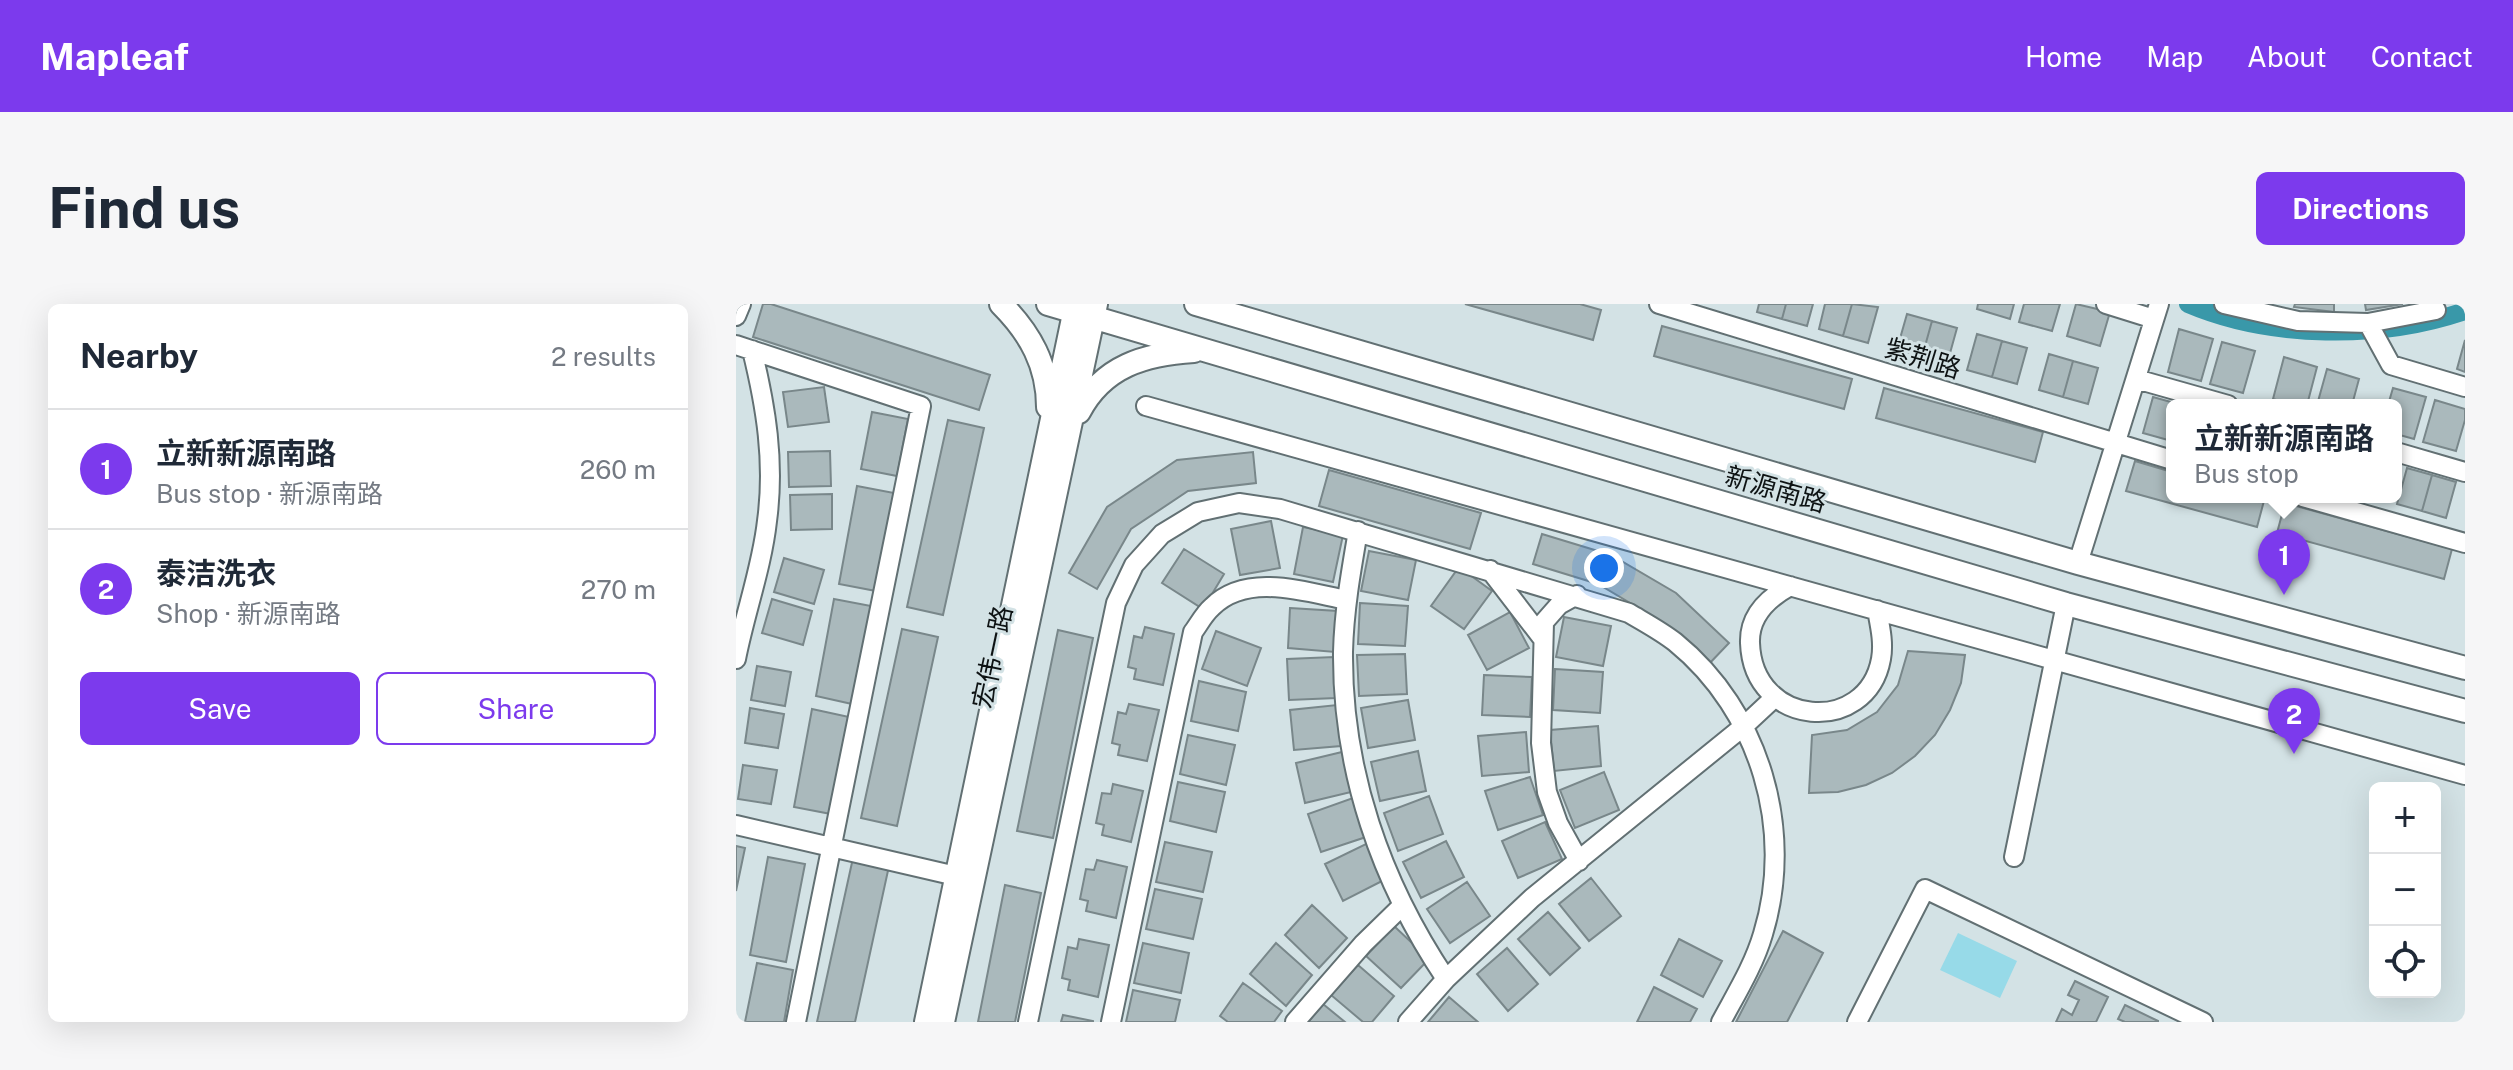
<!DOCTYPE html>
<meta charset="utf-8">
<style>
:root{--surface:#fff;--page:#f6f6f7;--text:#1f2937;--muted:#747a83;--line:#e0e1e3;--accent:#7c3aed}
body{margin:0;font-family:"Public Sans","Noto Sans SC",sans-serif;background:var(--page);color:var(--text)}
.controls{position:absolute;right:24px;bottom:24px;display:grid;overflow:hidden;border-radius:12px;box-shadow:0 8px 32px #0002}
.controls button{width:72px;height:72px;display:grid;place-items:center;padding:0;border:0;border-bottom:2px solid var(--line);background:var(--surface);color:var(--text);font:40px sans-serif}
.you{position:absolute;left:868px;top:264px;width:28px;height:28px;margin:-20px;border:6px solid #fff;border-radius:50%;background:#1a73e8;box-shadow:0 0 0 12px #1a73e833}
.badge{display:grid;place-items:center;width:52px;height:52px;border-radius:50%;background:var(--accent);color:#fff;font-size:26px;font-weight:700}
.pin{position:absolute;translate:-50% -66px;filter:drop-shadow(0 2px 4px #0008)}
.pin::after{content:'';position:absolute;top:42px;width:28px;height:24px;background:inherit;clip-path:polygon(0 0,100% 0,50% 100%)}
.popup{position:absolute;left:1430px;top:95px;width:236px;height:104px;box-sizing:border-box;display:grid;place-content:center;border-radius:12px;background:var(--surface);filter:drop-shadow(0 2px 6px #0005);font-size:26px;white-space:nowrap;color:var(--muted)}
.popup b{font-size:30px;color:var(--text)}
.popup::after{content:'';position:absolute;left:50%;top:100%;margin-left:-16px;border:16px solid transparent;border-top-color:var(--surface)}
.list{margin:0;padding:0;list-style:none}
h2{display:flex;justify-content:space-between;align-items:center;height:104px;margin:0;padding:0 32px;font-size:34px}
h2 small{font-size:26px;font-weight:400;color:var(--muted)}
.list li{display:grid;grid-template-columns:52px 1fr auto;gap:24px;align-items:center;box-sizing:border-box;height:120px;padding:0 32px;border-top:2px solid var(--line)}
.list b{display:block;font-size:30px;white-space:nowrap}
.list p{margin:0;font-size:26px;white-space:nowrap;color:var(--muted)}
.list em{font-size:26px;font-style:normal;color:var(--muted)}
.actions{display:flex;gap:16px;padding:24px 32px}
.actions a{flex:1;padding:18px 0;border:2px solid var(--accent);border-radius:12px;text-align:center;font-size:28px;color:var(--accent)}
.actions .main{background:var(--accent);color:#fff}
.icon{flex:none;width:44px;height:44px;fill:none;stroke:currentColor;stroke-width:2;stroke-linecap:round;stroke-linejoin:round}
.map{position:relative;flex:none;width:1729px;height:718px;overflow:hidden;border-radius:12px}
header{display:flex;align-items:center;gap:48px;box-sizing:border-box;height:112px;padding:0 40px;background:var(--accent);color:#fff}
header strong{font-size:38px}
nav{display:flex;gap:44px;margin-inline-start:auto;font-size:28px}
.intro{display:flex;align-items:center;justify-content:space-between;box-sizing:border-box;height:192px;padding:0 48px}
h1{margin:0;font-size:56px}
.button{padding:20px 36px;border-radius:12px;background:var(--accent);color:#fff;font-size:28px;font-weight:700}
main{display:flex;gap:48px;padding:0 48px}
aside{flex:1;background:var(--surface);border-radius:12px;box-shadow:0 8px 32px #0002}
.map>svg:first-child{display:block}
</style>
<header>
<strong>Mapleaf</strong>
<nav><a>Home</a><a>Map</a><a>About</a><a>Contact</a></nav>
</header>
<div class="intro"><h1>Find us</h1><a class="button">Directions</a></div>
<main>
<aside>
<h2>Nearby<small>2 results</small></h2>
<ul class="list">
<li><span class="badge">1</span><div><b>立新新源南路</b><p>Bus stop · 新源南路</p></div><em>260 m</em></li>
<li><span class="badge">2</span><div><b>泰洁洗衣</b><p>Shop · 新源南路</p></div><em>270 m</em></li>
</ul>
<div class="actions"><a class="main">Save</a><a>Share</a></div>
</aside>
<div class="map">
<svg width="1729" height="718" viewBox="0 0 1729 718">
<rect width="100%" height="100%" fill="#d3e2e5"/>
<path fill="#97dae8" d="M1222,629L1281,657L1264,694L1204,666Z"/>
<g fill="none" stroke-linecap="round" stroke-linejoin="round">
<path stroke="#3998a9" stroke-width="18" d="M1452,0C1534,35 1645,36 1729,7"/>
</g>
<path fill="#aab9bc" stroke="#79878a" stroke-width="2" d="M27,0H35L254,71L243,106L17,33Z
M729,0H844L865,6L857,36Z
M1023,0H1050L1046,15L1021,8Z
M1050,0H1077L1071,22L1046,15Z
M1089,0H1116L1107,32L1083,25Z
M1116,0L1142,3L1132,39L1107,32Z
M1242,0H1278L1274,15L1241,5Z
M1288,0H1324L1316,27L1283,18Z
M1340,0L1374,8L1364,42L1331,32Z
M1559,0H1598V8L1558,3Z
M1629,0H1667L1630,6Z
M1171,10L1196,17L1186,53L1161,45Z
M1196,17L1221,24L1211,60L1186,53Z
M926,22L1116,75L1108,105L918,52Z
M1443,25L1477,35L1465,77L1432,68Z
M1241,30L1266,37L1256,73L1231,66Z
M1729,36V68L1721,65Z
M1266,37L1291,44L1281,80L1256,73Z
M1486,38L1519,47L1507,89L1474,80Z
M1313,50L1337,57L1327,93L1303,86Z
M1548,53L1581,63L1571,101H1557L1537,95Z
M1337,57L1362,64L1352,100L1327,93Z
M1591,65L1623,75L1616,101H1581Z
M88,83L93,118L52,123L47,88Z
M1148,84L1307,128L1299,158L1140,114Z
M1657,84L1690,93L1678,135L1660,130V101H1652Z
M1417,93L1442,100L1436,101V121L1432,136L1407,129Z
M1699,96L1729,105V116L1720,147L1687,138Z
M136,108L172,115L161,172L125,165Z
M212,116L248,124L207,311L171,303Z
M94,147L95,182L53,183L52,148Z
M517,148L520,179L452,187L395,225L361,285L333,269L371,203L441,156Z
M1399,157L1436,168V193H1529L1521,223L1390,187Z
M1671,164L1696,171L1686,207L1661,200Z
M593,166L745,209L734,245L583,202Z
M1696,171L1720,178L1710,214L1686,207Z
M121,182L158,189L140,287L103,280Z
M96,190V225L55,226L54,191Z
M1549,199L1716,245L1708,275L1541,229Z
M535,217L544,264L504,271L495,225Z
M567,223L607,231L597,278L558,270Z
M806,230L875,251L940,289L993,339L971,362L921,315L862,280L797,260Z
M448,245L488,270L467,305L426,279Z
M633,247L680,256L672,296L625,287Z
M48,254L88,266L78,300L38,288Z
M723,263L756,287L728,325L695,302Z
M36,295L76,307L67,341L26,329Z
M98,295L135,302L116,400L80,392Z
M624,299L672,302L669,342L622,340Z
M554,304L602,307L599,348L552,344Z
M774,308L793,344L751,366L732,331Z
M828,313L875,322L867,362L820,353Z
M409,323L438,330L427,381L398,375L400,365L392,363L398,332L406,334Z
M166,325L202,333L161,522L125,514Z
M322,326L357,334L317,534L281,527Z
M480,327L525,344L511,382L466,365Z
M1172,347L1229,351L1225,379L1214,406L1199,431L1179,452L1156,469L1130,481L1102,488L1073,489L1076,431L1111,426L1141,408L1162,381Z
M669,350L671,390L623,392L621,351Z
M598,353L600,394L553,396L551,355Z
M21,362L55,368L49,402L15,396Z
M819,365L867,368L864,409L817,406Z
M748,371L796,373L794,413L746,411Z
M463,377L510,388L502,427L455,417Z
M672,396L679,436L632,444L625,404Z
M393,400L423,406L411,457L382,451L384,441L376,439L382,408L390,410Z
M601,401L605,442L558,446L554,406Z
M14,404L48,410L42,444L9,439Z
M76,405L113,413L95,510L58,503Z
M862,422L865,462L818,467L814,426Z
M790,428L793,468L746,472L742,432Z
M452,431L499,441L490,481L444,470Z
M682,447L690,487L644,497L635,458Z
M606,448L615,488L569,499L560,459Z
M7,461L41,466L35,500L2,495Z
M868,468L883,506L839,524L824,486Z
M794,473L807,511L762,526L749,487Z
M442,478L489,488L480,528L434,517Z
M377,480L407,487L395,538L366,531L368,521L360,519L366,489L375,490Z
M693,492L707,530L662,547L648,509Z
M617,494L630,533L585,548L572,510Z
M809,518L826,555L782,574L766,537Z
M710,537L728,573L685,594L667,558Z
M429,538L476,548L467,588L420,578Z
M632,539L650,575L607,597L589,560Z
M0,542L9,544L0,587Z
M32,553L69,560L50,658L14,651Z
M117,554L153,562L119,718H81Z
M361,556L391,563L380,614L350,607L352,597L344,595L350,565L358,566Z
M855,574L885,612L853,637L823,600Z
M731,578L754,612L714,639L691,605Z
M269,581L305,589L279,718H242Z
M419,585L466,595L457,635L410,625Z
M576,601L611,634L583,664L549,631Z
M812,608L844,644L814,671L782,635Z
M658,622L693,655L665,684L630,652Z
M1047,627L1087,649L1051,718H1000Z
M343,635L373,641L362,693L332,686L334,676L326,674L332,643L341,645Z
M943,635L986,657L967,693L925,671Z
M407,639L453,649L445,689L398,679Z
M540,639L576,671L550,702L514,670Z
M771,644L802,680L772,707L741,670Z
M21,659L57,666L48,718H9Z
M622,661L658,692L636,718H627L595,691Z
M1339,677L1372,693L1360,718H1320L1326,705L1336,711L1343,696L1332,691Z
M507,679L546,707L538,718H492L484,712Z
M918,683L961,705L954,718H901Z
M397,686L444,696L439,718H390Z
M713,693L742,718H692Z
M587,700L609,718H572Z
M1389,701L1422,717V718H1389L1382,715Z
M327,711L357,717V718H325Z"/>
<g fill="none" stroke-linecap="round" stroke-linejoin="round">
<defs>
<path id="minor" d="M923,0L1436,156
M1370,0L1418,15
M1488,0L1562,17L1632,19L1700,6
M0,12L5,0
M1632,19L1655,61L1729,83
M0,41L185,102L60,718
M1400,75L1492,101
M410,102L1729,471
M1660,148L1729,168
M1567,193L1729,239
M622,227C615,267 608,307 607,348C606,467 645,578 710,675
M1342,259L1423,0
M754,266L807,335
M1054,282C1032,294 1013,312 1014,339C1017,424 1131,432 1145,355C1148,339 1144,322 1141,306
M841,291L823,301L808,318L805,439L811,488L822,519L843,557
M0,355C9,309 26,263 31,217C39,158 30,103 16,46
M0,521L220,572
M1278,553L1330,300
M292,718L380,299L398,261L426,230L462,208L503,199L544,205L893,309C908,318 925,327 939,338C1024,407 1059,526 1027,630C1018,661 1000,690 985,718
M375,718L457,328C463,320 468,310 476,303C511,268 569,288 611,296
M559,718L627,640L666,602
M672,718L710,675L796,594L1008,422L1038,394
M1121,718L1189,585L1467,718"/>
<path id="major" d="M265,0C294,29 312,61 312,103
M312,0L1330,300L1729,407
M460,0L1342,259L1729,364
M343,108C367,62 409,50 458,47
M190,718L340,0
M207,718L360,0"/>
</defs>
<use href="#minor" stroke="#627073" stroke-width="22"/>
<use href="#major" stroke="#627073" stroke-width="26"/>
<use href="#minor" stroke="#fff" stroke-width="18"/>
<use href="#major" stroke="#fff" stroke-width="22"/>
</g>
<g text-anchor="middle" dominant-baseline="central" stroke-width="6" stroke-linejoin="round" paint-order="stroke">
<g font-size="26" fill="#0e1314" stroke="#d3e2e5">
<text transform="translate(1187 54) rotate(17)">紫荆路</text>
<text transform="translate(1040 185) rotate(16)">新源南路</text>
<text transform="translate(256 353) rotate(-78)">宏伟一路</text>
</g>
</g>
</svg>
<div class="controls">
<button>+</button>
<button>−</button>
<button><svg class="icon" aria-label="locate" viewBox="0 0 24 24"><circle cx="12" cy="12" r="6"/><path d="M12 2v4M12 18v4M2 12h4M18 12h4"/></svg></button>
</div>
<div class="you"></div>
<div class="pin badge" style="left:1548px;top:291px">1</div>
<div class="popup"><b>立新新源南路</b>Bus stop</div>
<div class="pin badge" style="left:1558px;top:450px">2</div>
</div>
</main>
